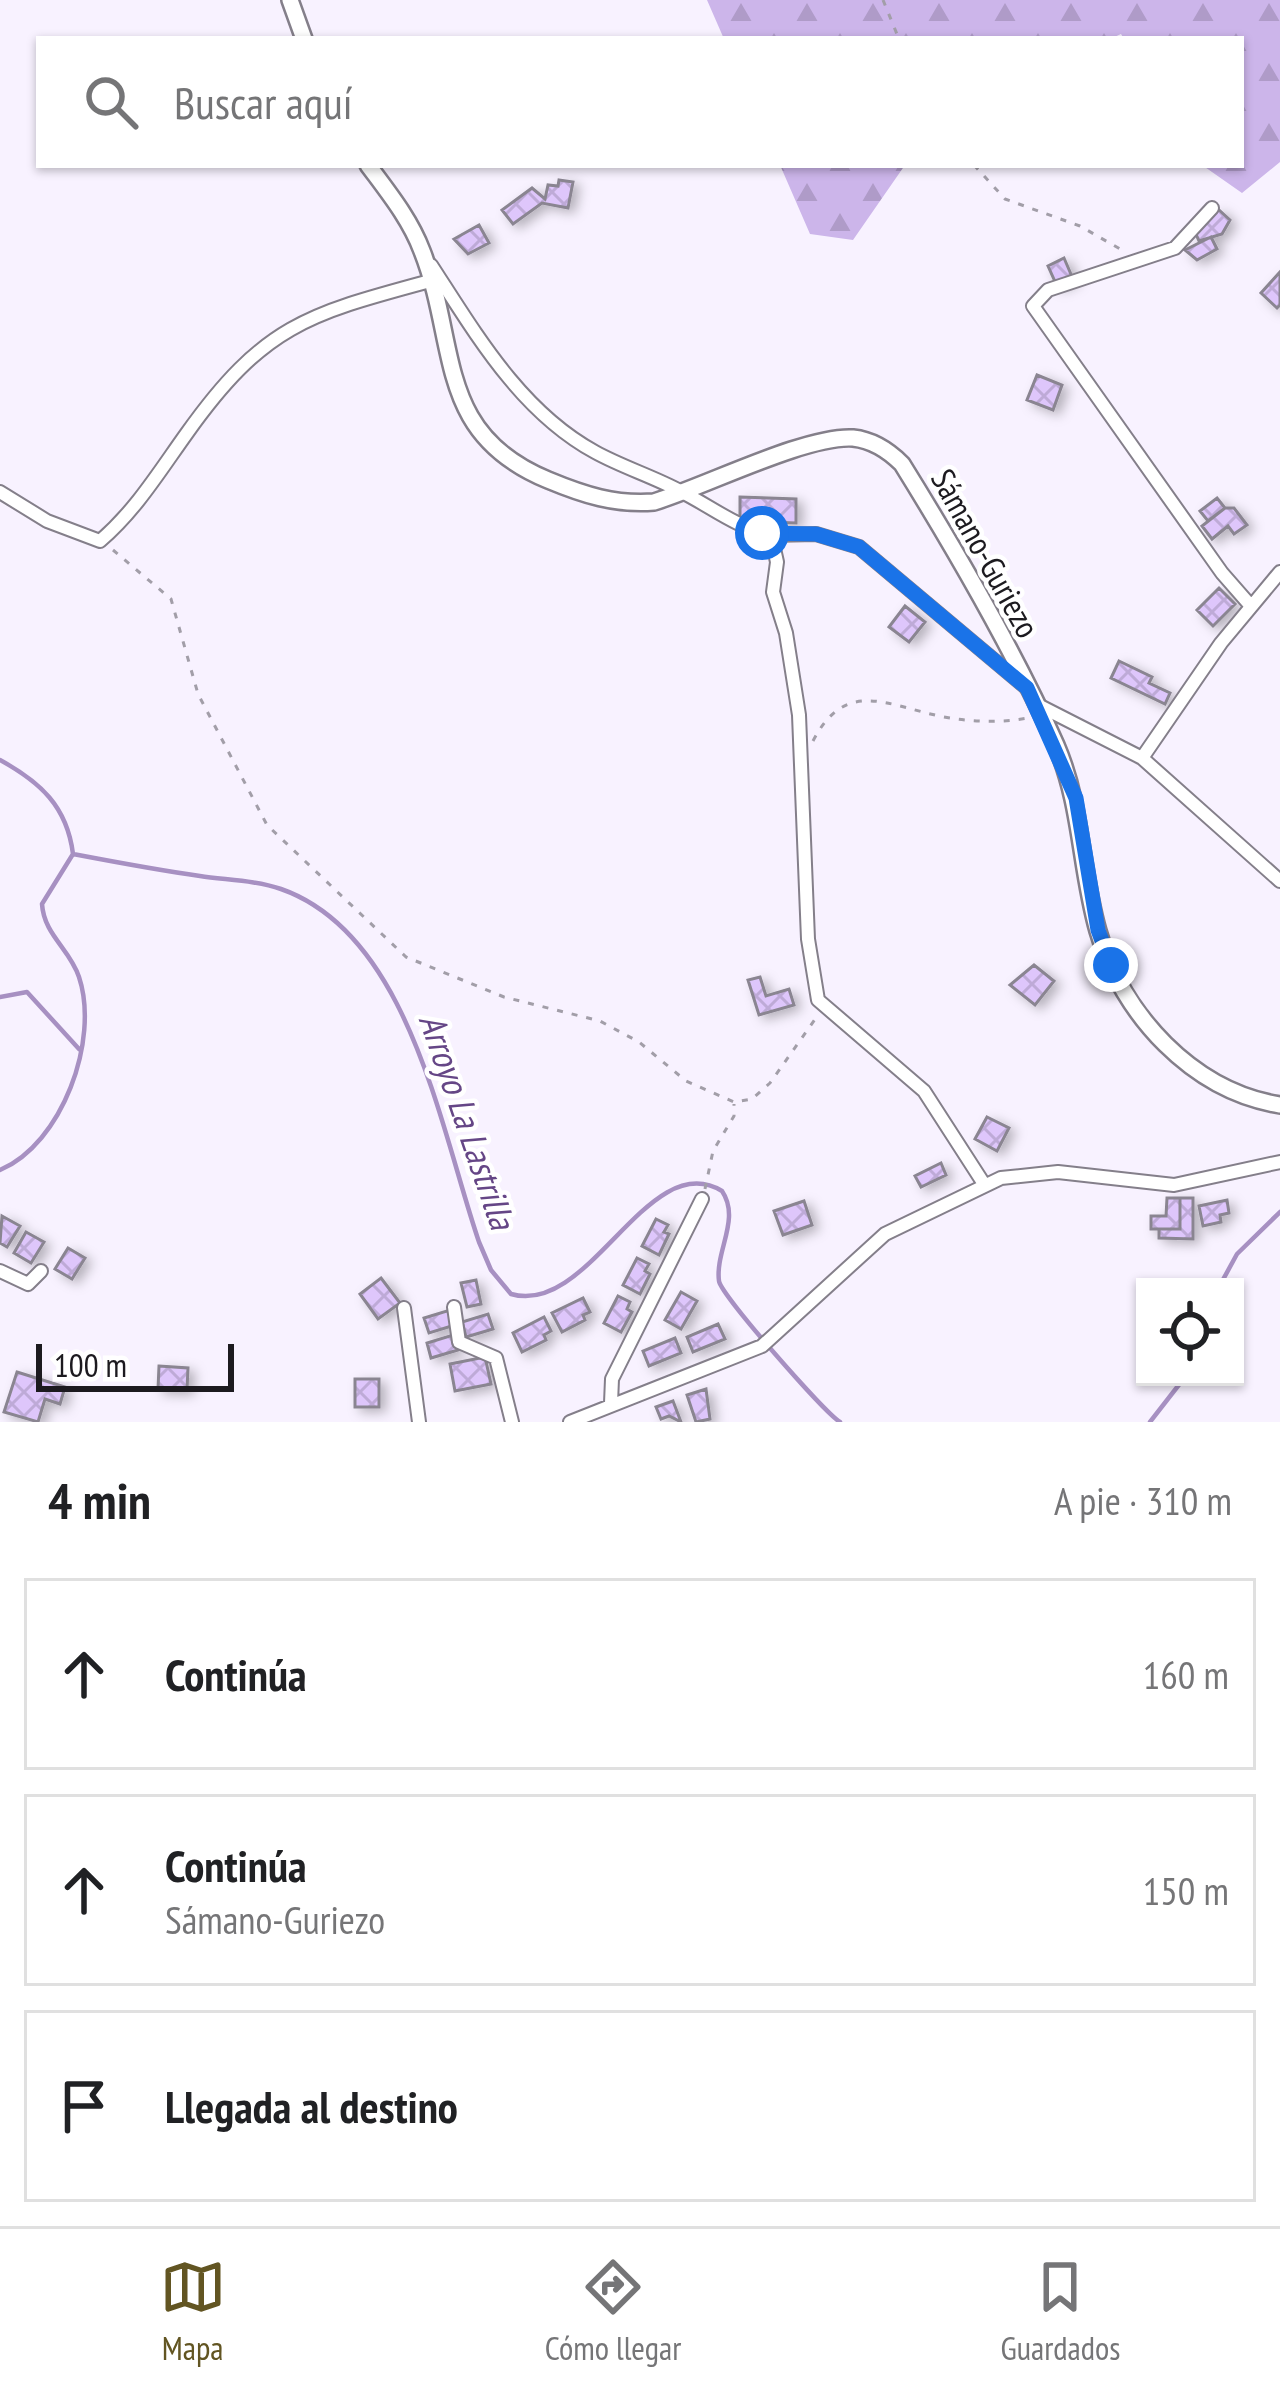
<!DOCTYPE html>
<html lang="es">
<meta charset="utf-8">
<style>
:root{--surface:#fff;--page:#f6f6f6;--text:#202124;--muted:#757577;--line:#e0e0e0;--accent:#625522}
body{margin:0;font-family:"PT Sans Narrow",sans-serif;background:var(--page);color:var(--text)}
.controls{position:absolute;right:36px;bottom:36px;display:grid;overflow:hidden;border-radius:0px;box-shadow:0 3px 9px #0004}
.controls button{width:108px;height:108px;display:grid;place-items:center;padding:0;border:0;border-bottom:3px solid var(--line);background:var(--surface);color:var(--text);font:60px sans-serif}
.scale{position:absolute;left:36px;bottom:30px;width:198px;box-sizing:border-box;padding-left:12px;border:6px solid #1c1a1f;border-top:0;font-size:33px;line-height:42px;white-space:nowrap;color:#1c1a1f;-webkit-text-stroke:9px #fff;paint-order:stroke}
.stop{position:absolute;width:36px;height:36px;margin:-27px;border:9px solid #1a73e8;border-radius:50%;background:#fff}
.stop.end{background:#1a73e8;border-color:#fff;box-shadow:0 3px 12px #0008}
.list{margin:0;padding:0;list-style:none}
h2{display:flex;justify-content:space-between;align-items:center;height:156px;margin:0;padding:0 48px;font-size:51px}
h2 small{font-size:39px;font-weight:400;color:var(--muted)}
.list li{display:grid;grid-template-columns:78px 1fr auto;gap:36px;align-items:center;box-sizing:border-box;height:192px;margin:0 24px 24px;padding:0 24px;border:3px solid var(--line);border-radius:0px}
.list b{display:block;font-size:45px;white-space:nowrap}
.list p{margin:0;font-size:39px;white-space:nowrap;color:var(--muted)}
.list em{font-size:39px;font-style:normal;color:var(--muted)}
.icon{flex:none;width:66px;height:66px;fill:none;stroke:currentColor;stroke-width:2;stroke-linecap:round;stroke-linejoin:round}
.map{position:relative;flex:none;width:1280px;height:1422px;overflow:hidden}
.search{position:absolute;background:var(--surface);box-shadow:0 3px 9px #0004;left:36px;right:36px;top:36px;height:132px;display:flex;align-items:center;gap:30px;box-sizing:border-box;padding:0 42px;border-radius:0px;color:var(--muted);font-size:45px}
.sheet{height:804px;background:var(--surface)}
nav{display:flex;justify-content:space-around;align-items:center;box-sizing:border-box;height:168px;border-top:3px solid var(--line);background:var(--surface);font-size:33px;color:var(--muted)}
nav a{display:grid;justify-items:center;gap:6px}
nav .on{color:var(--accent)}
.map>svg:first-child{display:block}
</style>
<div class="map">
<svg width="1280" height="1422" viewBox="0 0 1280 1422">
<defs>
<pattern id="forest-firs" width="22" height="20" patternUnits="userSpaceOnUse" patternTransform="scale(3)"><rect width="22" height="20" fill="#ccb5ea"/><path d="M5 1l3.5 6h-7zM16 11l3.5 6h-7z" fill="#af9bc8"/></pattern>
<pattern id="building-cross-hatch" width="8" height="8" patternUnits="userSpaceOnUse" patternTransform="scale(3)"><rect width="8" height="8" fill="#dec6fb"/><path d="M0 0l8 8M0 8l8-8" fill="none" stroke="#beaad7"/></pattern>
<filter id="shadow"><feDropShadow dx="6" dy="4" stdDeviation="6" flood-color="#0004"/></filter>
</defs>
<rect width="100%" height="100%" fill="#f8f2ff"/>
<path fill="url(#forest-firs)" d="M707,0H1280V162L1242,193L1202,165H1241V39H1124L1121,34L1110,39H724Z
M780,165H905L853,240L810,234Z"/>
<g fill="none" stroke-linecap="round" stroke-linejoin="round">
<path stroke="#a790c2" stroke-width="4.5" d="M0,760C40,782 67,806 73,854
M73,854C115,862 157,870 200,876C226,880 255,880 281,889C409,934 440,1128 479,1242L491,1270L511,1294C590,1317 648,1146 722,1191C741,1219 715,1251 719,1281C721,1295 824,1412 840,1422
M0,997L27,992L79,1049
M0,1170C62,1144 100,1040 79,977C70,949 44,935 42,904L73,854
M1219,1287L1237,1254L1280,1212
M1150,1422L1185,1377"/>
</g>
<path fill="url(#building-cross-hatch)" stroke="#8a8591" stroke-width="3" filter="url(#shadow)" d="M559,180L573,182L568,208L542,203L513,224L502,210L532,188L545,199L548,185L558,186Z
M1218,209L1230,220L1222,234L1199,241L1195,232Z
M479,225L489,243L468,254L454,239Z
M1211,237L1217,249L1197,260L1185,250Z
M1064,258L1073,279L1057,286L1048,266Z
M1280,272V305L1277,308L1261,293Z
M1037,375L1062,385L1053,410L1027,400Z
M740,497L796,499V523L740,521Z
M1217,498L1225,508L1208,521L1200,511Z
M1225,508H1234L1247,525L1234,534L1228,526L1212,539L1202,526Z
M1219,588L1235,604L1213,626L1197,610Z
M905,606L925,622L909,642L889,627Z
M1119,661L1152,677L1149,683L1170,693L1165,704L1111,678Z
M1034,965L1054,981L1035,1005L1010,985Z
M760,977L766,996L789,989L794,1005L759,1015L748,980Z
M987,1117L1009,1128L997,1151L975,1139Z
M941,1163L946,1175L921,1187L915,1176Z
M1167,1198H1180V1229H1151V1216H1166Z
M1180,1198H1193V1239L1159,1238V1229H1180Z
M1227,1200L1229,1213L1220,1215L1221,1222L1203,1226L1199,1206Z
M804,1201L812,1225L783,1235L774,1211Z
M2,1216L20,1226L7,1247L0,1243Z
M656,1219L668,1225L664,1232L669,1234L659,1255L642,1246Z
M26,1232L44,1242L31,1263L14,1253Z
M68,1248L85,1258L72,1279L55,1269Z
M637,1258L649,1264L645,1271L650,1274L640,1294L623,1285Z
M381,1278L400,1303L378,1319L360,1294Z
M476,1280L481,1304L467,1307L461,1283Z
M681,1292L697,1301L681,1329L665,1320Z
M618,1296L630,1302L627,1309L632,1312L621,1332L604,1323Z
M583,1298L590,1312L583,1315L585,1320L562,1332L552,1313Z
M450,1310L455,1325L429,1333L424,1318Z
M488,1314L493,1329L466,1337L462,1322Z
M544,1317L551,1331L544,1335L546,1340L522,1352L513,1333Z
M718,1324L725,1339L693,1352L687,1337Z
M453,1335L458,1350L431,1358L427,1343Z
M675,1338L681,1353L649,1366L643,1351Z
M485,1357L491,1384L455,1391L450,1364Z
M159,1366L188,1368L187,1390L158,1389Z
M17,1372L65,1387L60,1404L45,1399L38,1422L4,1412Z
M355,1379H379V1407H355Z
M706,1389L710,1419L696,1422L687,1395Z
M673,1401L681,1422L669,1416L661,1419L656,1407Z"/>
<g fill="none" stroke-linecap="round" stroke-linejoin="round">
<defs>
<path id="minor" d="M1212,208L1175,248L1048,290L1033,306L1222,573L1250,605
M431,265C476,334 520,411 595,452C622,467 652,476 680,491C712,507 735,527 771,535L777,562L773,592L786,633L799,715L808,939L818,1000L924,1091L984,1184
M0,492L47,521L100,541C136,510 159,472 187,433C264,325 308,314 430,281
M771,535L816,534L859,547L1027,688
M1038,705L1142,758L1280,881
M1142,758L1221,643L1280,572
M0,1271L28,1284L41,1271
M454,1307L459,1342L496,1358L512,1422
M404,1308L419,1422
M611,1403L612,1379L702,1199
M570,1422L762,1346L885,1234L1001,1178L1058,1172L1174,1185L1280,1162"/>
<path id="tertiary" d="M290,0L304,39
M368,165C388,192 410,219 422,251C459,345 434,433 548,480C584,495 615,505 654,502C704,487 806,435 853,438C872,440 889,451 902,464C956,551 1014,651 1056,745C1082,805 1080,868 1098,931C1122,1015 1193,1091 1280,1105"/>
</defs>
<use href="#minor" stroke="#847f8a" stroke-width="16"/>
<use href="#tertiary" stroke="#847f8a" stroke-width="20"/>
<path stroke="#a29ea8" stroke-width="3" stroke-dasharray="6 9" stroke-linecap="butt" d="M883,0L899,39
M974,165L1005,199L1080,226L1127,253
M113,550L171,599L198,694L267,825L406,957L504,997L600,1021L639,1042L686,1081L734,1102L752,1099L770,1083L818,1015
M813,741C846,677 888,706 944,717C972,722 1000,723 1028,718
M705,1189L713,1151L734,1116V1104"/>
<use href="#minor" stroke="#fff" stroke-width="12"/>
<use href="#tertiary" stroke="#fff" stroke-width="15"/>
</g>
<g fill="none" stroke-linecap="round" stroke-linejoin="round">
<path stroke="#1a73e8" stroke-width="15" d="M762,533L816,534L859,547L1027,688L1076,798L1098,930L1111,965"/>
</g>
<g text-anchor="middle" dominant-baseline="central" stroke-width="9" stroke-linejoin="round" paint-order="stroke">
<g font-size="33" fill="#1c1a1f" stroke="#fff">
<text transform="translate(986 553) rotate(61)">Sámano-Guriezo</text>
</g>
<g font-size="36" font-style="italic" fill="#654686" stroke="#fff">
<text transform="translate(468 1121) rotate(71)">Arroyo La Lastrilla</text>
</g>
</g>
</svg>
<div class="controls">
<button><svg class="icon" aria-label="locate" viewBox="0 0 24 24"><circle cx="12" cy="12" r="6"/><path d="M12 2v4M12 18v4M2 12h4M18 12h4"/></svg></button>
</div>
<div class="scale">100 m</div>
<div class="stop" style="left:762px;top:533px"></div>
<div class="stop end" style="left:1111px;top:965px"></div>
<div class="search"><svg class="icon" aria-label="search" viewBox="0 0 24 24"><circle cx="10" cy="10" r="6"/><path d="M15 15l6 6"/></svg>Buscar aquí</div>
</div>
<section class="sheet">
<h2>4 min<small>A pie · 310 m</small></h2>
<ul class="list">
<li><svg class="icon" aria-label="ahead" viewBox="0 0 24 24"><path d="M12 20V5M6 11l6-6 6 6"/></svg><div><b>Continúa</b></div><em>160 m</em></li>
<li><svg class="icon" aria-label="ahead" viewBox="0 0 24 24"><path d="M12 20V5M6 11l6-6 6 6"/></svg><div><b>Continúa</b><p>Sámano-Guriezo</p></div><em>150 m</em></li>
<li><svg class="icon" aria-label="arrive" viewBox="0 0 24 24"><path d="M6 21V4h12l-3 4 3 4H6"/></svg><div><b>Llegada al destino</b></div></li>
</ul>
</section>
<nav>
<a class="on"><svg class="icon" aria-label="map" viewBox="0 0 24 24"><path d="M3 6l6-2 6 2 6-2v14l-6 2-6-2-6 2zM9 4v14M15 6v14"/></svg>Mapa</a>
<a><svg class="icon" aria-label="directions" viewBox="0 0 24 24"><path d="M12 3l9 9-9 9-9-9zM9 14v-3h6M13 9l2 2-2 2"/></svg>Cómo llegar</a>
<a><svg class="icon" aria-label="saved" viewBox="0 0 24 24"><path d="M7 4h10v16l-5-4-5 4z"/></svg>Guardados</a>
</nav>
